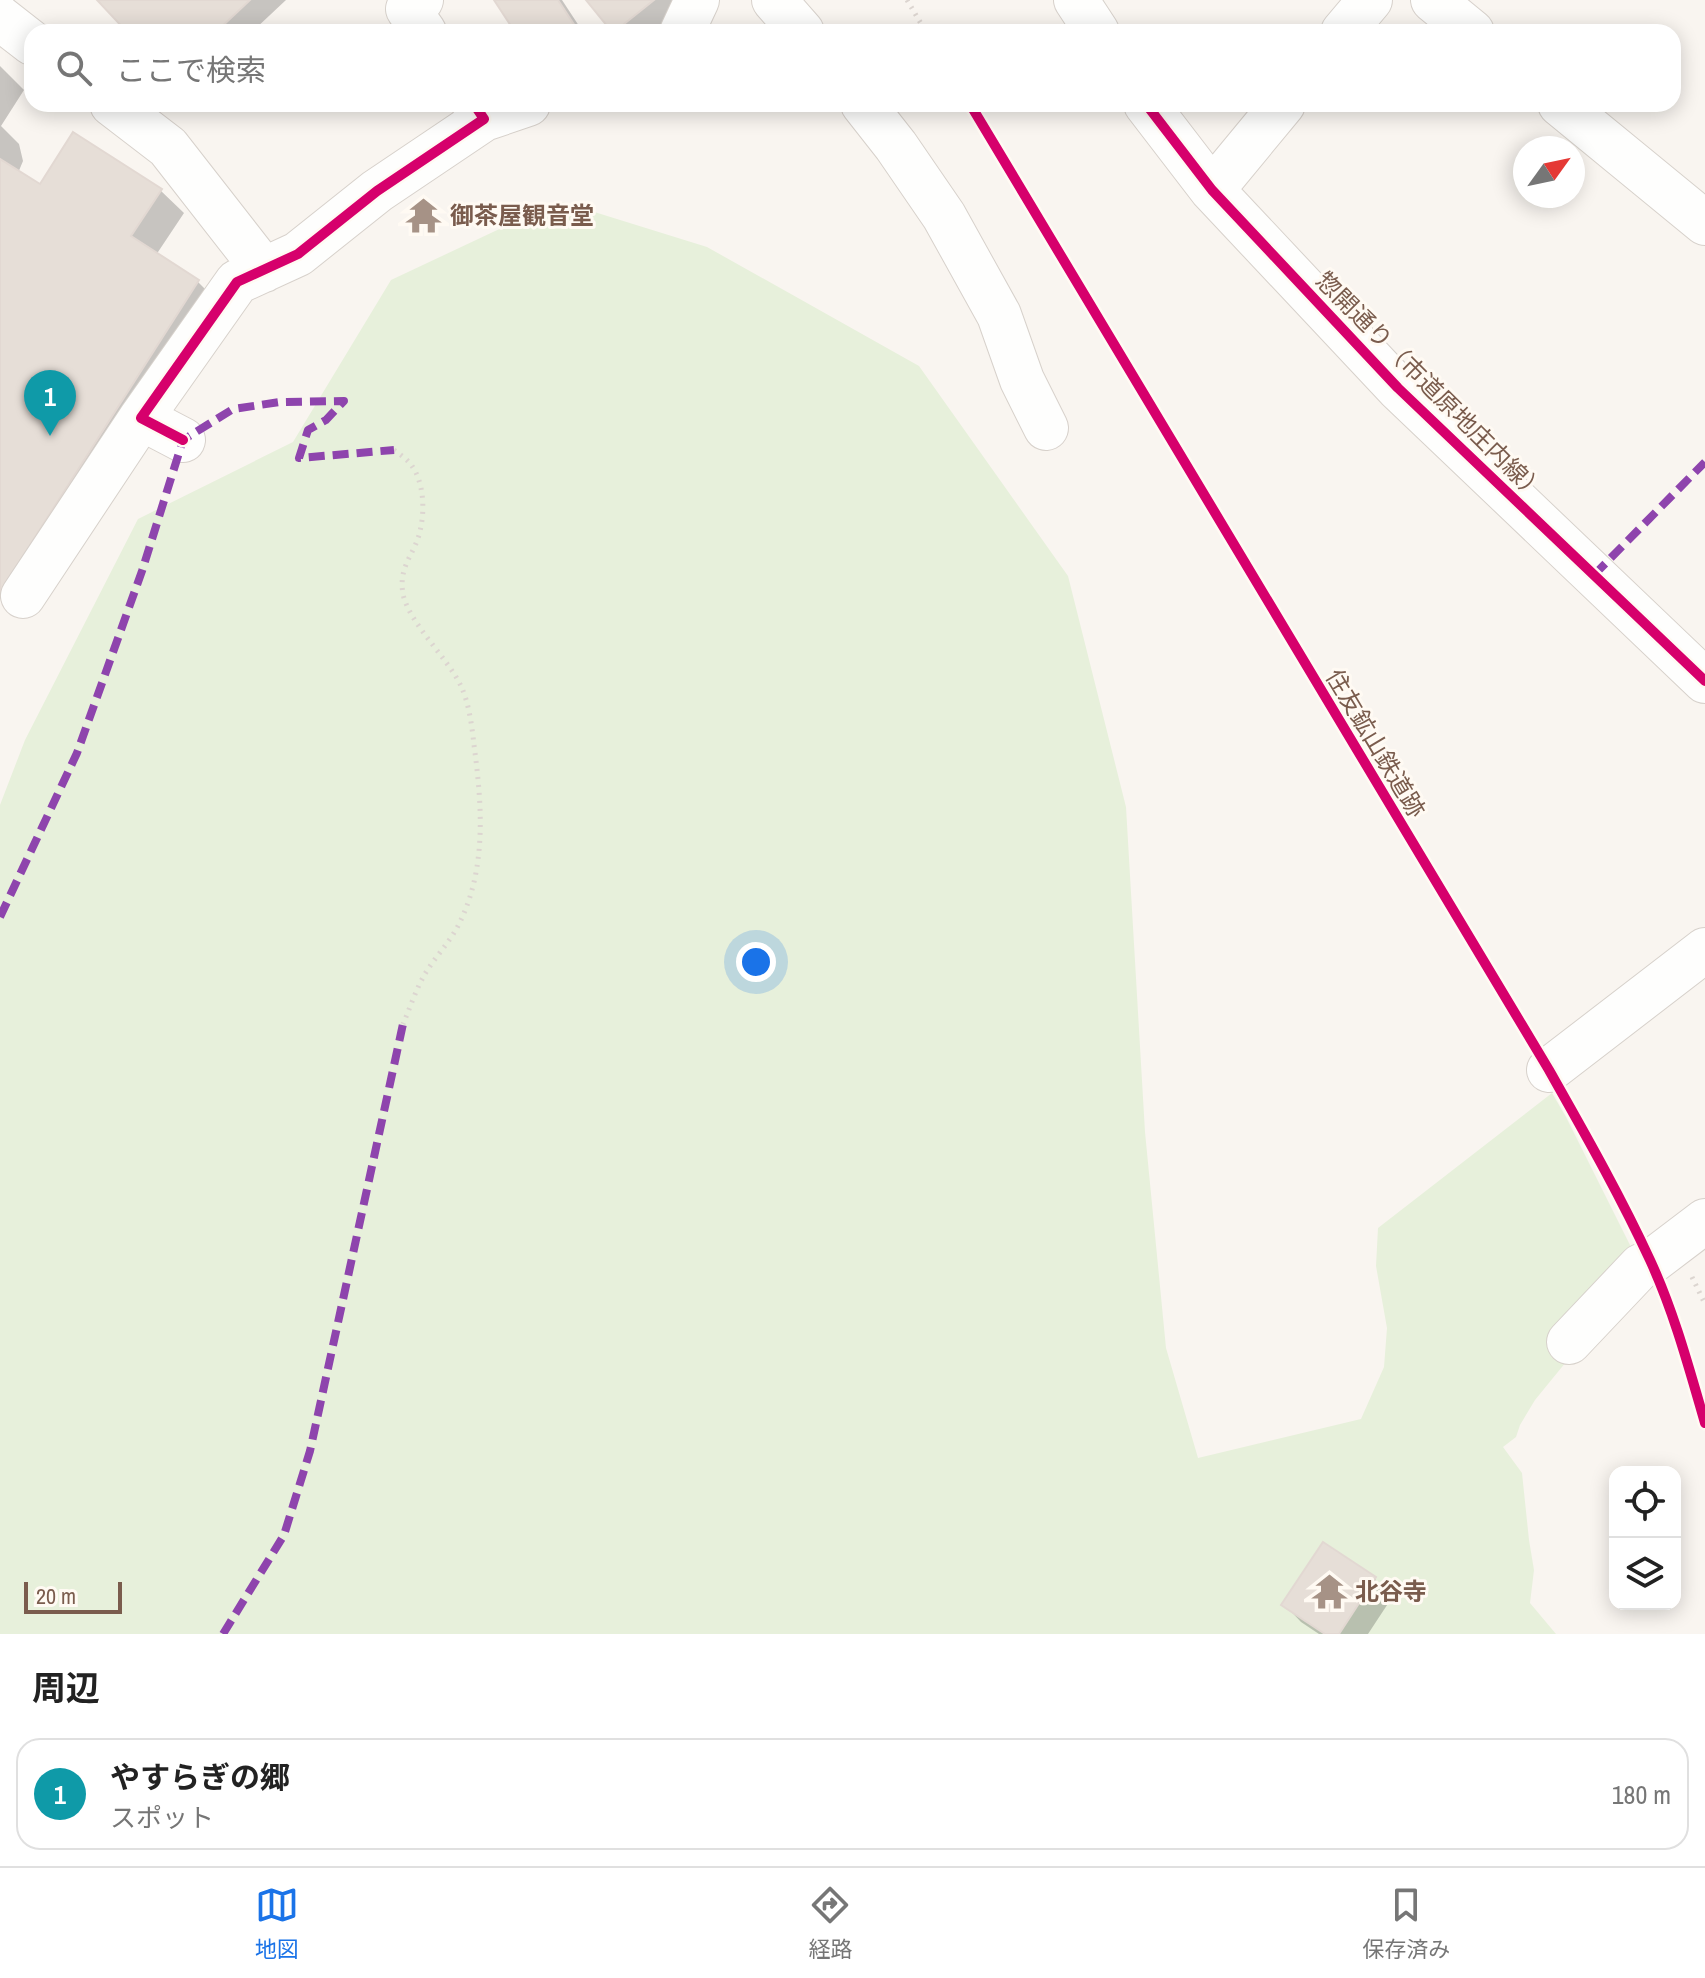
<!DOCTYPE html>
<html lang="ja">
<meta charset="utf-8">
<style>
:root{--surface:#fff;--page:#f6f6f6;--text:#222;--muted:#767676;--line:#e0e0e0;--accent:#1a73e8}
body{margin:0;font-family:"Archivo Narrow","Noto Sans JP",sans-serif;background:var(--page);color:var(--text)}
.controls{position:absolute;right:24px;bottom:24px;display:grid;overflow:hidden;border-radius:16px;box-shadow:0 4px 20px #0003}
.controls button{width:72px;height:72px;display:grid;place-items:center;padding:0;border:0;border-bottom:2px solid var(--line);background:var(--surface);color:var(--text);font:40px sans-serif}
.compass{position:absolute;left:1513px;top:136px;width:72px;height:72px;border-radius:50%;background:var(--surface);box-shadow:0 4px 20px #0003;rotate:57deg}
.scale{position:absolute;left:24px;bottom:20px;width:98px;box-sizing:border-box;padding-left:8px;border:4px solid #7a5c4d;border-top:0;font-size:22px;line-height:28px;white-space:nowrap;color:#7a5c4d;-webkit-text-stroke:6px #fffaf3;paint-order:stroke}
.you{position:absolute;left:756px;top:962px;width:28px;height:28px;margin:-20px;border:6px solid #fff;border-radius:50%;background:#1a73e8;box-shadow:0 0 0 12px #1a73e833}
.badge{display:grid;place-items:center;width:52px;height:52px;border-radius:50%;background:var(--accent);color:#fff;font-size:26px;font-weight:700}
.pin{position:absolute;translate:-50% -66px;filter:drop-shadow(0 2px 4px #0008)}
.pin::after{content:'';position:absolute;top:42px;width:28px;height:24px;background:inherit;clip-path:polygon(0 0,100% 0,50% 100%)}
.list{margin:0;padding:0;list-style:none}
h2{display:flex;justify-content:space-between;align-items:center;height:104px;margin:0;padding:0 32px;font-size:34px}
h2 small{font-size:26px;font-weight:400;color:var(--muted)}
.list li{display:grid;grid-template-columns:52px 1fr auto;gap:24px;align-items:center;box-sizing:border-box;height:112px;margin:0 16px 16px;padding:0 16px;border:2px solid var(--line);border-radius:24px}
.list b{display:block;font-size:30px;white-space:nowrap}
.list p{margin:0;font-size:26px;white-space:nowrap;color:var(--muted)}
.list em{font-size:26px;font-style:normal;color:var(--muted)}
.icon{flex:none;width:44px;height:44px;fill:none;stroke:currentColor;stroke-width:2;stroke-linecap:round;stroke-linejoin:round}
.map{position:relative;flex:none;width:1705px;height:1634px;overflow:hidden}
.search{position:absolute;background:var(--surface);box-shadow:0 4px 20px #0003;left:24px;right:24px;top:24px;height:88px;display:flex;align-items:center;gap:20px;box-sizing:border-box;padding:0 28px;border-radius:24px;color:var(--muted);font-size:30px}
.sheet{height:232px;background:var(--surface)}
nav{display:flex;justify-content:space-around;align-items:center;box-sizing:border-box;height:112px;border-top:2px solid var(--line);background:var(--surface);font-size:22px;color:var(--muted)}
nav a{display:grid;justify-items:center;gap:4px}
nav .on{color:var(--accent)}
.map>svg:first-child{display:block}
</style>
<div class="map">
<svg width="1705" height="1634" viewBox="0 0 1705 1634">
<rect width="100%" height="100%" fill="#f9f5f0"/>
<path fill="#e7f0db" d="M559,201L707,247L919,366L1068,576L1126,807L1145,1132L1166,1348L1198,1458L1361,1419L1384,1367L1387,1328L1376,1266L1378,1228L1552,1093L1566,1117L1635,1255L1575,1351L1535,1400L1520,1425L1516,1437L1503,1447L1522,1473L1529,1540L1534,1570L1530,1603L1556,1634H0V805L25,740L138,519L293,442L391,280Z"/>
<path fill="#0003" d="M99,0H286L252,32H129Z
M496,0H562L583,32H517Z
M589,0H705L666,32H615Z
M0,66L24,90L1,126L19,144L23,161L18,173L40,187L160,190L184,213L156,255L198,282L221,305L24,613L0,598Z
M1323,1544L1375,1579L1393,1596L1368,1634H1319L1301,1622L1284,1604Z"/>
<path fill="#e6ded7" stroke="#e2d8d2" stroke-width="2" d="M97,0H250L216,32H127Z
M494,0H558L575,26L565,32H515Z
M586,0H654L614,32H612Z
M73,132L162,189L131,236L199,280L0,592V159L40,184Z
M1323,1542L1376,1577L1339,1634H1325L1281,1605Z"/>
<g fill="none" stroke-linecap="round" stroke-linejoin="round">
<defs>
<path id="minor" d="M421,0L408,9L424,32
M774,0L802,32
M1076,0L1097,32
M1433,0L1472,32
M0,18L32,43
M682,32L697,0
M1343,32L1370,0
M112,104L168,147L264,270
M863,104L896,146L944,216L999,315L1022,380L1046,428
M1146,104L1212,190L1398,388L1705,681
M1560,104L1705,223
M484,119L528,104
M1212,190L1283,104
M183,440L141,418L237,282L298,254L377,191L484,119L474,104
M23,596L141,418
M1549,1070L1705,950
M1569,1342L1641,1266L1651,1262L1705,1221"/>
</defs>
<use href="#minor" stroke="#d7d1cb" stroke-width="46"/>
<path stroke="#dcd5d0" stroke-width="5" stroke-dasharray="2 6" stroke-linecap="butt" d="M907,0L926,32
M970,104L1531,1039
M394,450C401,455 408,460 412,466C424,483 425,511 420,531C415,554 398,566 403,594C409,623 447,657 461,686C469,703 472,727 474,745C482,805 487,868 459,924C450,942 435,957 425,974C416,989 410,1008 403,1024
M1566,1100L1600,1161L1634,1229
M1692,1277L1705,1304
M1664,1297L1680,1340L1705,1423"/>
<use href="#minor" stroke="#fefefd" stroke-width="44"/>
<path stroke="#8e44ad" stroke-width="8" stroke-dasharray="16 8" stroke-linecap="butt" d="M1594,575L1705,462
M0,917L77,753L142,571L183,440L233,409L280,402L344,401L326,420L308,430L299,458L394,450
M223,1634L284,1535L310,1451L403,1024"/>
<defs>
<path id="cycleway" d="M970,104L1549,1070C1584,1132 1620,1195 1650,1260C1674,1312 1689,1368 1705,1423
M1146,104L1212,190L1398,388L1705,681
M183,440L141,418L237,282L298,254L377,191L484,119L474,104"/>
</defs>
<use href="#cycleway" stroke="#fffaf3" stroke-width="15"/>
<use href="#cycleway" stroke="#d6006c" stroke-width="10"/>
</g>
<defs>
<symbol id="temple-bare" viewBox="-9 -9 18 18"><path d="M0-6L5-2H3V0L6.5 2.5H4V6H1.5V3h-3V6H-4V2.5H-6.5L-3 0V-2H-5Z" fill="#a69286" stroke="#fffaf3" stroke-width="2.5" paint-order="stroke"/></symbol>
</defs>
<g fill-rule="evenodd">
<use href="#temple-bare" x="398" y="190" width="51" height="51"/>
<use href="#temple-bare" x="1304" y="1566" width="51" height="51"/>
</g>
<g text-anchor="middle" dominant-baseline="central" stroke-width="6" stroke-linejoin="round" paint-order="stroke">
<g font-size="24" font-weight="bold" fill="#7a5c4d" stroke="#fffaf3" text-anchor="start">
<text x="450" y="215">御茶屋観音堂</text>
<text x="1355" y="1591">北谷寺</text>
</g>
<g font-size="24" fill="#7a5c4d" stroke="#fffaf3">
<text transform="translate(1431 386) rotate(45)">惣開通り（市道原地庄内線）</text>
<text transform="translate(1376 743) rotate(59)">住友鉱山鉄道跡</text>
</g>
</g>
</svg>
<div class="controls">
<button><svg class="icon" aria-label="locate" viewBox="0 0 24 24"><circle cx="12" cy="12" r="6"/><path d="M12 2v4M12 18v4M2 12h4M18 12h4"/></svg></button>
<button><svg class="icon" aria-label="layers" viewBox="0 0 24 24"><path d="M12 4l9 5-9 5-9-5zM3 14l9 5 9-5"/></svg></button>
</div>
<svg class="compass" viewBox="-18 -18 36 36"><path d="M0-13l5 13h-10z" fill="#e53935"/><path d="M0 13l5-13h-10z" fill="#767676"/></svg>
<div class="scale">20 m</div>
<div class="you"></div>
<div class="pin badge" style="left:50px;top:436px;background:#0f9aa8">1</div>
<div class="search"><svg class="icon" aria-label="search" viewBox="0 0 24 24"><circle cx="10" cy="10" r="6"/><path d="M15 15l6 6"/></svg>ここで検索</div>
</div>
<section class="sheet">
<h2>周辺<small></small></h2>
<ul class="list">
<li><span class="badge" style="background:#0f9aa8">1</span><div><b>やすらぎの郷</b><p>スポット</p></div><em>180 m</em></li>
</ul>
</section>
<nav>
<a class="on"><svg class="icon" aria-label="map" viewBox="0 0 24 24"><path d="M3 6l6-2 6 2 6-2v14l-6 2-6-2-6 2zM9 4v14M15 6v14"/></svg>地図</a>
<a><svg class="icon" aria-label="directions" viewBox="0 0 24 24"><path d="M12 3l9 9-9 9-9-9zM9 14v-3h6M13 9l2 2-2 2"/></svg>経路</a>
<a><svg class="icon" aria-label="saved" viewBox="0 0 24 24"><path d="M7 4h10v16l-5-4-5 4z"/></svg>保存済み</a>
</nav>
